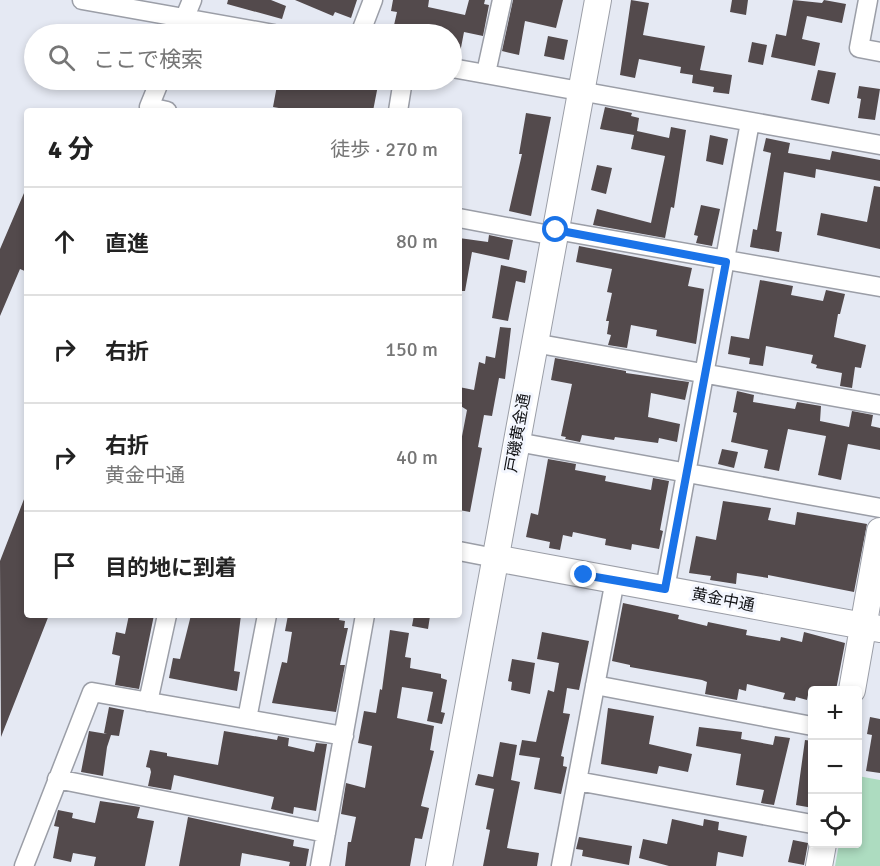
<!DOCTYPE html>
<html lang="ja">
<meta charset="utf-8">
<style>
:root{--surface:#fff;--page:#f2f2f2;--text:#222;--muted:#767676;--line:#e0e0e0}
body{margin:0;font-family:Signika,"Noto Sans JP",sans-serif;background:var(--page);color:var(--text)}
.controls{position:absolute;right:18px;bottom:18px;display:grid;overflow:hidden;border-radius:6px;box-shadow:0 3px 9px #0003}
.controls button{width:54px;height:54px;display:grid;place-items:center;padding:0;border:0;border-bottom:2px solid var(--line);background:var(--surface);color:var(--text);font:30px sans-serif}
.stop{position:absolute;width:18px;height:18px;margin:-14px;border:4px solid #1a73e8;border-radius:50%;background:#fff}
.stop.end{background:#1a73e8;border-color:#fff;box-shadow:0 2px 6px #0008}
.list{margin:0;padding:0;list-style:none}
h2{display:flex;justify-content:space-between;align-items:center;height:78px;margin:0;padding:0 24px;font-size:26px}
h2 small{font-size:20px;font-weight:400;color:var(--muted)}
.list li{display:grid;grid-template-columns:39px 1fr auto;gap:18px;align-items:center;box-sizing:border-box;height:108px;padding:0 24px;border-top:2px solid var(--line)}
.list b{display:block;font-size:22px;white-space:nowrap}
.list p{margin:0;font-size:20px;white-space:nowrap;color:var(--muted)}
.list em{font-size:20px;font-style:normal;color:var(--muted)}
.icon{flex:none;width:33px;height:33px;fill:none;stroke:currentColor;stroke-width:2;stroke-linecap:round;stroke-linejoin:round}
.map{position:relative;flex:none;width:880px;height:866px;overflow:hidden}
.search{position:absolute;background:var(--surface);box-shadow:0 3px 9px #0003;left:24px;top:24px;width:438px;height:66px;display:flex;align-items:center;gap:15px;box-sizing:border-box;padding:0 21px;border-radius:33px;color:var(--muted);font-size:22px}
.panel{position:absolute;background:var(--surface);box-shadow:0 3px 9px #0003;left:24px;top:108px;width:438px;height:510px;border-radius:6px}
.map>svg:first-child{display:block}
</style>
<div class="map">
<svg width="880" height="866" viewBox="0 0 880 866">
<rect width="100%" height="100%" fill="#e5e9f3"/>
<path fill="#addcc0" d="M858,776L880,780V866H835L839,844H858Z"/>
<path fill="#534a4c" d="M228,0H271L286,6L282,19L227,4Z
M295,0H357L351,18L335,12L333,16Z
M393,0H429L428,7L465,15L469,0H485L484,4L489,5L483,36L464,32L459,58L452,57V34H392L397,12L391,11Z
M513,0H563L556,28L525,21L519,55L502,51Z
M631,0L649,3L643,35L705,46L700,70L732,75L729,94L713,92L714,87L692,83L693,75L680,73L681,67L639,59L635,78L620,75Z
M732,0H748L746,15L730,12Z
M793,0L822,3L824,0L846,4L842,23L807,16L802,39L820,43L815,66L771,57L776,34L786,36Z
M548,36L568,40L564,60L544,56Z
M752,42L767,45L763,65L748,62Z
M818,70L836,73L829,104L811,100Z
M278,80H379L373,111H296L273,107Z
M859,86L880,89L875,120L858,118L861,99L857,98Z
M605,107L632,113L631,116L639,118L637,131L669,138L671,127L686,130L674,208L671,207L665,238L593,225L597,209L651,223L665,156L631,149L634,135L600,129Z
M526,113L551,117L531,216L509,211L522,154H519Z
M710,135L728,139L723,165L706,161Z
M766,138L790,143L788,153L830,160L832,151L880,160V181L816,169L815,178L784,172L776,231L782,232L779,252L750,247L753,229L757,230L771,153L763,151Z
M597,165L612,168L606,194L591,190Z
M27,186V272L20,269L0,316V249Z
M874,186L880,187V249L817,235L821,213L867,222Z
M701,205L720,209L712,246L696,243L698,236L694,235Z
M489,235L513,240L509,260L472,252L465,291H459V238L488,242Z
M579,246L692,268L688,286L704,289L696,344L656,336L657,330L631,325L627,348L608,345L611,335L607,334L609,321H606L612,293L607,292L612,269L576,262Z
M501,265L527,271L525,283L516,281L508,321L492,318Z
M760,280L793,286L791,295L823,301L826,290L845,294L840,314H838L834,337L866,345L861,368L855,367L852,388L840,386L842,373L816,368L817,365L811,363L813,355L766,346L763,366L749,364L750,358L728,354L731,336L749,339Z
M500,327L511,328L505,379L499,378L492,416L484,415L478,447L482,448L470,512L459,510V452L467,410L459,405V387L474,390L479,362L485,364L486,356L495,358Z
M555,358L626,371V373L689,382L685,400L651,393L648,417L680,424L677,442L659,438L658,443L615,437L614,440L582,435L580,442L565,439L566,437L561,436L572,384L551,380Z
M737,391L754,395L753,402L795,409L797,402L821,406L820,421L849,427L852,411L873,415L871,426L880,428V450L848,444L841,480L818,475L826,436L788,429L779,471L764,468L768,450L731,442L737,413L733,412Z
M722,449L738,452L734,468L718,464Z
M548,459L576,464L575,470L606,476L605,481L651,490L653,478L669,481L660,530L663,531L659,549L632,544L631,550L605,545L606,539L573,532L572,537L563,535L560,550L549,548L550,542L526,537L531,513L538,515Z
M26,494L27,615H49L1,737L0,561Z
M723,501L771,508L768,520L795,525L797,512L867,524L854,592L768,575V578L737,573L736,584L710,580L711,576L689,573L696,536L716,540Z
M623,603L679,615L678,619L707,626L708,622L747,630L746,635L780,641L781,637L802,642L804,632L845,643L836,690H809L807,700L796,697L795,701L783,699L785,693L747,684L746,691L739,689L737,700L705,694L707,682L702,680L630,667V665L612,661Z
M129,615H154L139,689L115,685L120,656L112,654L116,632L125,634Z
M191,615H241L234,671L240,672L237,691L169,678L173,658L180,659Z
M288,615H340L339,620L345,621L344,628H348L340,665H345L336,712L272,703L282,662L287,663L292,632L285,631Z
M414,615L430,616L428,629L412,626Z
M390,630L409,633L405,657L411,658L410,668L441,674V678L447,680L441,712L445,713L442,724L427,721L433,692L402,687L397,718L434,726L430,750L434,751L421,806L429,808L426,822L422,839L415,838L410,866H345L348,842H351L356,817L341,814L346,783L365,788L372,746L358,743L364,711L376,713L380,689L382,690Z
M542,632L589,641L579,690L567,688L563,713L570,714L561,756L564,757L563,766L567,767L561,794L534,789L540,758L519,755L522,740L536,742L548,690L554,692L559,663L537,659Z
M512,659L535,663L530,694L511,690L512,682L508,681Z
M109,707L124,710L119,736L111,735L107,747L103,776L81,772L89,731L107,734L104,733Z
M608,708L654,716L649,744L692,754L688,772L659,766L657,774L601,764Z
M870,717L880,719V773L866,771L872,735L867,734Z
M699,727L742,732L741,739L773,745L775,736L790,738L774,805L761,803L764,790L736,785L741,754L696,746Z
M224,731L277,740L278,736L289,738L288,746L314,752L316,743L327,744L316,811L294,807L293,814L271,809L274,797L174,775L171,790L148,786L151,772L150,768L146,767L150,750L167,753V756L218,765Z
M805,740L813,741V808L796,805Z
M500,742L517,745L511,780L520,782L507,848L539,853L537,866H483L490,830L486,829L494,789L475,785L478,774L493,777Z
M100,801L140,807L137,818L154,821L145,866H94L96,857L73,853L71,862L53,858L59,827L54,826L58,810L73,813L72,818L95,823Z
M188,817L294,840L293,846L309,849L306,866H289L290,862L242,853L240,866H179Z
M672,819L703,826L704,819L719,822L718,830L747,836L743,857L718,852L716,866H669L639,858L643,839L667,844Z
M579,837L632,846L629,865L582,856L583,850L576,849Z
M793,840L808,843L804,865L788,862Z"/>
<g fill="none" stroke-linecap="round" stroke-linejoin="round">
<defs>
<path id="street" d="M82,0L274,34
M868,0L859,48L880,52
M178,34L192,0
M360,34L373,0
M452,68L880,145
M486,73L502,0
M160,80L149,107L167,111
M398,111L403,80
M459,218L555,236
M556,230L880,287
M534,343L880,405
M517,442L880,508
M459,551L495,558
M665,589L750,122
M595,685L812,726
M148,702L167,615
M247,719L267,615
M57,779L326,833
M577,781L812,824
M24,866L92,692L344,736
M320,866L365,615
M561,866L615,580"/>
<path id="secondary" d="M495,558L880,629
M852,690L880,531
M439,866L598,0
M819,866L823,844"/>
</defs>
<use href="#street" stroke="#9b9ea7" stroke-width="21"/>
<use href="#secondary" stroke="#9b9ea7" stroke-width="28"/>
<use href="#street" stroke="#fff" stroke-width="18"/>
<use href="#secondary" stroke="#fff" stroke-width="26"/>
</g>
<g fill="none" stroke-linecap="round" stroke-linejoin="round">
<path stroke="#1a73e8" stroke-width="8" d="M556,230L726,262L665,589L584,575"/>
</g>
<g text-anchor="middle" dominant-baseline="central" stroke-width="6" stroke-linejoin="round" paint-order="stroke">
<g font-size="16" fill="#101114" stroke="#f3f6fe">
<text transform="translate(518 433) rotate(-80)">戸磯黄金通</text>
<text transform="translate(723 600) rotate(11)">黄金中通</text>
</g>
</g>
</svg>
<div class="controls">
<button>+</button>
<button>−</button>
<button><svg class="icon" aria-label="locate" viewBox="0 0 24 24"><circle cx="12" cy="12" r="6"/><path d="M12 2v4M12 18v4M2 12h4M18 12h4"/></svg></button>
</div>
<div class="stop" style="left:556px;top:230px"></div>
<div class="stop end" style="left:584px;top:575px"></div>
<div class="search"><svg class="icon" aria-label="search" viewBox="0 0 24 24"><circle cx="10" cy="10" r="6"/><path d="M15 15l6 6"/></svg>ここで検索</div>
<section class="panel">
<h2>4 分<small>徒歩 · 270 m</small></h2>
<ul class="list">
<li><svg class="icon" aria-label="ahead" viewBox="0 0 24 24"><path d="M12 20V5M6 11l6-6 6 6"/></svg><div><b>直進</b></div><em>80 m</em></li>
<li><svg class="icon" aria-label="right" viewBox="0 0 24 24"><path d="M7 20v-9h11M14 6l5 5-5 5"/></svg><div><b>右折</b></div><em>150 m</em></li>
<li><svg class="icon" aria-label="right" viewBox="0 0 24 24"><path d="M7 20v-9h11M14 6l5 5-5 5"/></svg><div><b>右折</b><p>黄金中通</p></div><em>40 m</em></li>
<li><svg class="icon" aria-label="arrive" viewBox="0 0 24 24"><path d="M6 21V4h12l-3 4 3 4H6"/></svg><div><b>目的地に到着</b></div></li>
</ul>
</section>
</div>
